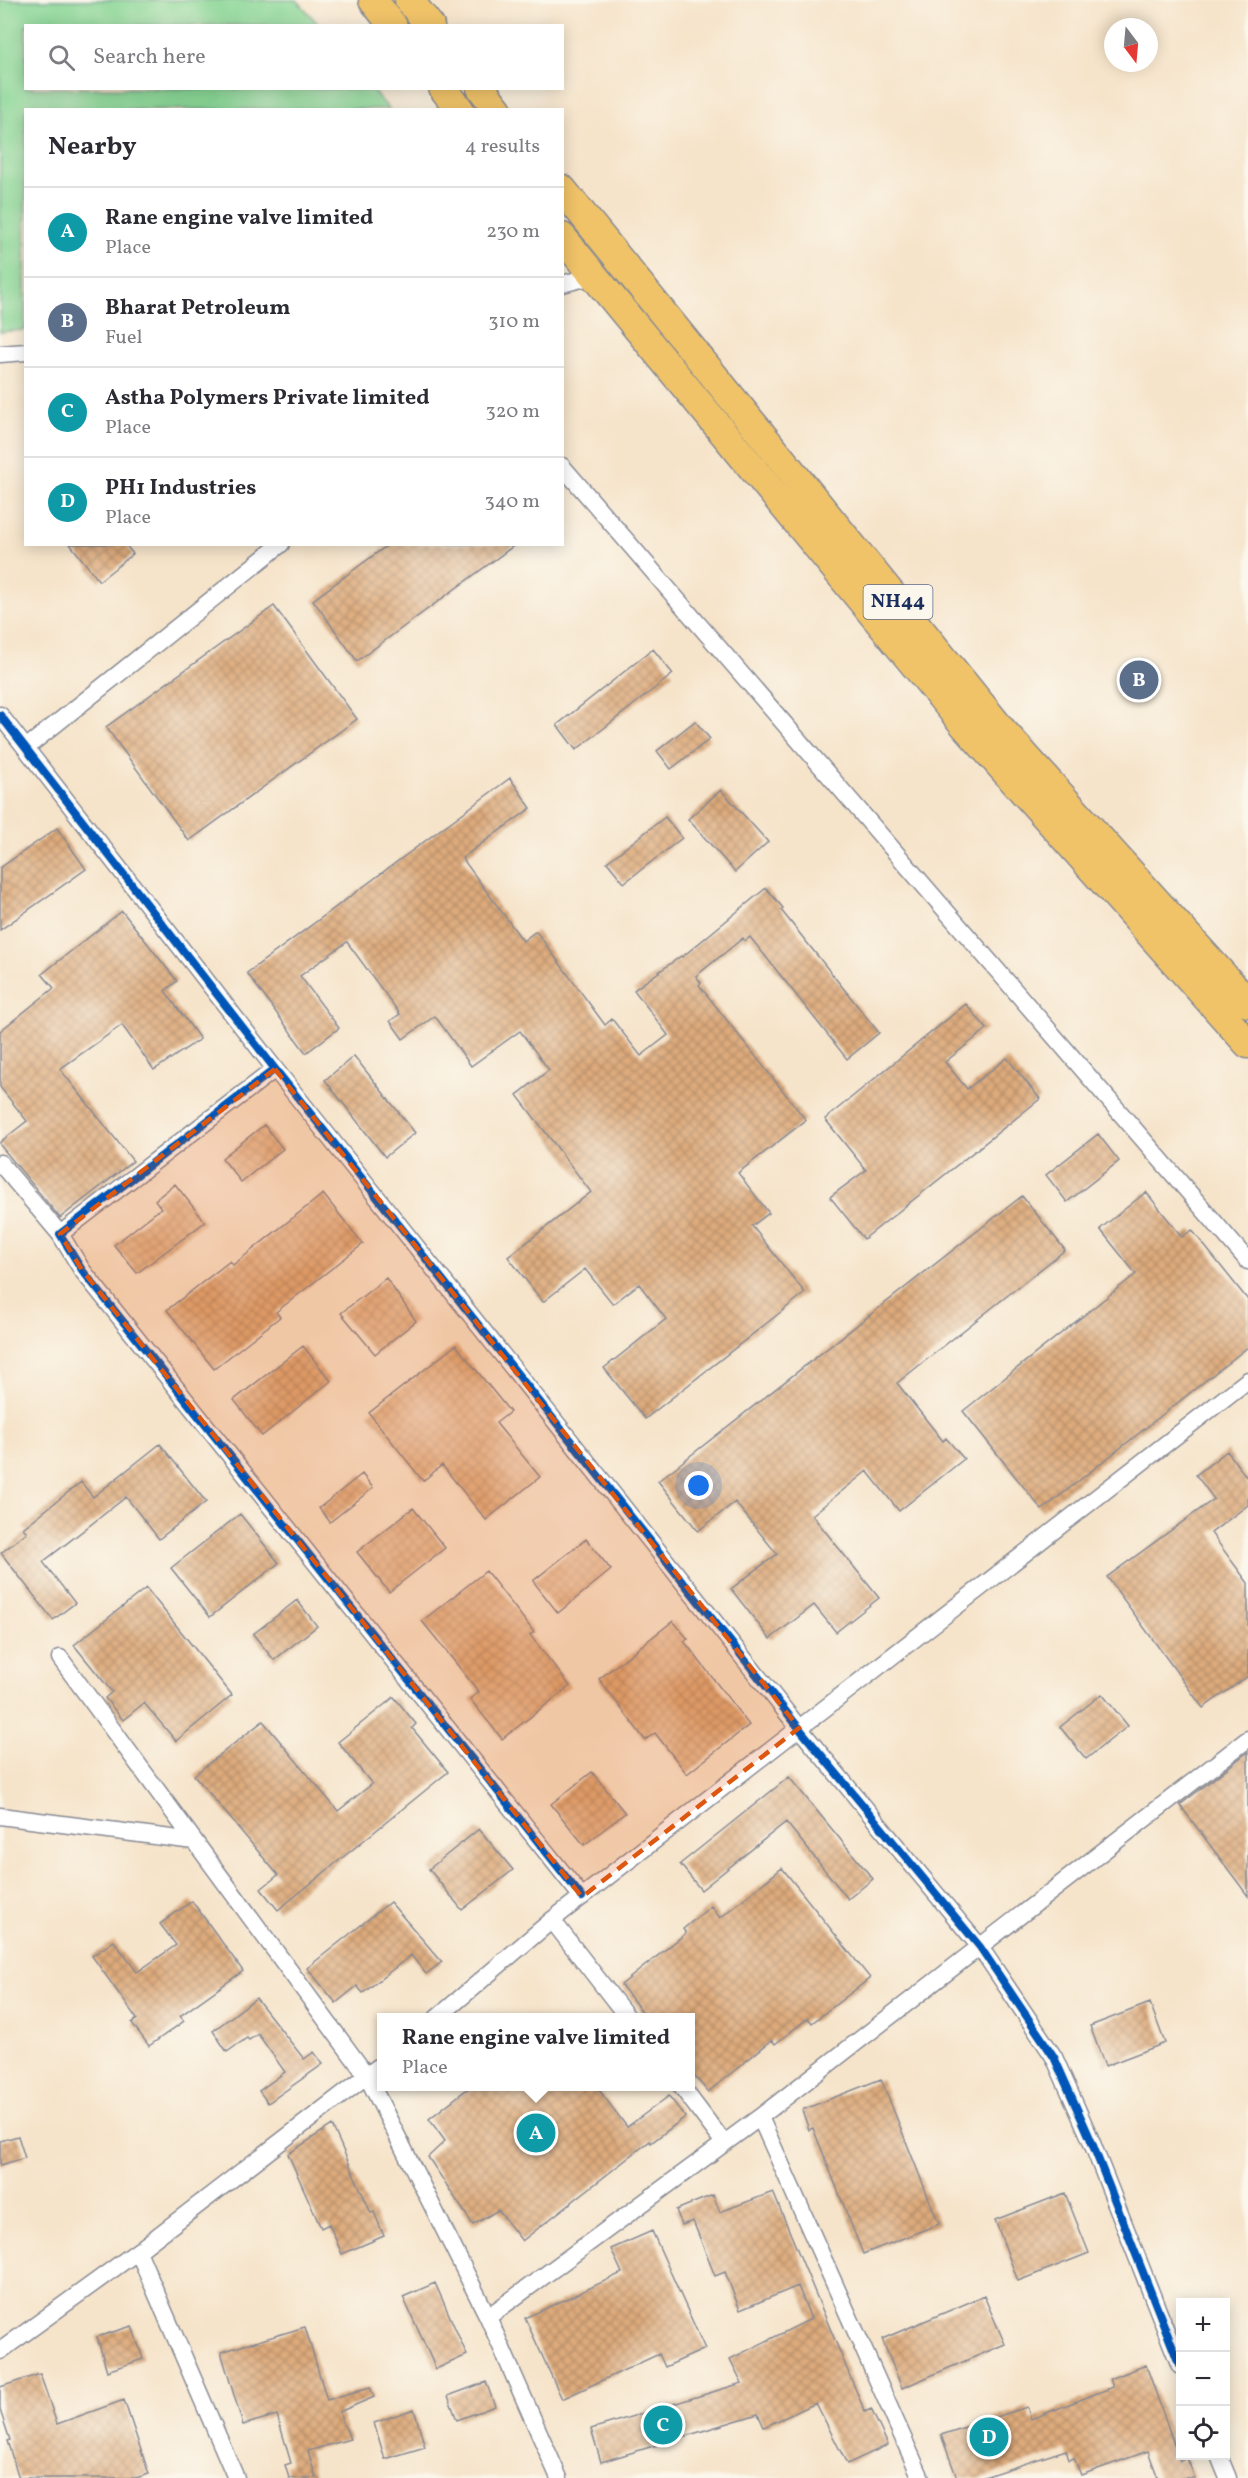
<!DOCTYPE html>
<meta charset="utf-8">
<style>
:root{--surface:#fff;--page:#f2f2f3;--text:#2b2b33;--muted:#7c7c81;--line:#e1e1e2;--accent:#c8321e}
body{margin:0;font-family:Vollkorn,serif;background:var(--page);color:var(--text)}
.controls{position:absolute;right:18px;bottom:18px;display:grid;overflow:hidden;border-radius:0px;box-shadow:0 3px 15px #0003}
.controls button{width:54px;height:54px;display:grid;place-items:center;padding:0;border:0;border-bottom:2px solid var(--line);background:var(--surface);color:var(--text);font:30px sans-serif}
.compass{position:absolute;left:1104px;top:18px;width:54px;height:54px;border-radius:50%;background:var(--surface);box-shadow:0 3px 15px #0003;rotate:164deg}
.you{position:absolute;left:699px;top:1486px;width:21px;height:21px;margin:-15px;border:4px solid #fff;border-radius:50%;background:#1a73e8;box-shadow:0 0 0 9px #1a73e833}
.badge{display:grid;place-items:center;width:39px;height:39px;border-radius:50%;background:var(--accent);color:#fff;font-size:20px;font-weight:700}
.pin{position:absolute;translate:-50% -50%;border:3px solid #fff;box-shadow:0 2px 6px #0006}
.popup{position:absolute;left:377px;top:2013px;width:318px;height:78px;box-sizing:border-box;display:grid;place-content:center;border-radius:0px;background:var(--surface);filter:drop-shadow(0 2px 4px #0005);font-size:20px;white-space:nowrap;color:var(--muted)}
.popup b{font-size:22px;color:var(--text)}
.popup::after{content:'';position:absolute;left:50%;top:100%;margin-left:-12px;border:12px solid transparent;border-top-color:var(--surface)}
.list{margin:0;padding:0;list-style:none}
h2{display:flex;justify-content:space-between;align-items:center;height:78px;margin:0;padding:0 24px;font-size:26px}
h2 small{font-size:20px;font-weight:400;color:var(--muted)}
.list li{display:grid;grid-template-columns:39px 1fr auto;gap:18px;align-items:center;box-sizing:border-box;height:90px;padding:0 24px;border-top:2px solid var(--line)}
.list b{display:block;font-size:22px;white-space:nowrap}
.list p{margin:0;font-size:20px;white-space:nowrap;color:var(--muted)}
.list em{font-size:20px;font-style:normal;color:var(--muted)}
.icon{flex:none;width:33px;height:33px;fill:none;stroke:currentColor;stroke-width:2;stroke-linecap:round;stroke-linejoin:round}
.map{position:relative;flex:none;width:1248px;height:2478px;overflow:hidden}
.search{position:absolute;background:var(--surface);box-shadow:0 3px 15px #0003;left:24px;top:24px;width:540px;height:66px;display:flex;align-items:center;gap:15px;box-sizing:border-box;padding:0 21px;border-radius:0px;color:var(--muted);font-size:22px}
.panel{position:absolute;background:var(--surface);box-shadow:0 3px 15px #0003;left:24px;top:108px;width:540px;height:438px;border-radius:0px}
.map>svg:first-child{display:block}
</style>
<div class="map">
<svg width="1248" height="2478" viewBox="0 0 1248 2478">
<defs>
<pattern id="building-cross-hatch" width="8" height="8" patternUnits="userSpaceOnUse" patternTransform="scale(1.5)"><rect width="8" height="8" fill="#deab7c"/><path d="M0 0l8 8M0 8l8-8" fill="none" stroke="#b38c69"/></pattern>
</defs>
<rect width="100%" height="100%" fill="#fbf7ec"/>
<filter id="ink" filterUnits="userSpaceOnUse"><feTurbulence type="fractalNoise" baseFrequency=".0167" numOctaves="2"/><feDisplacementMap in="SourceGraphic" scale="12" xChannelSelector="R" yChannelSelector="G"/><feConvolveMatrix kernelMatrix="1 2 1 2 8 2 1 2 1" color-interpolation-filters="sRGB"/></filter>
<filter id="wash" filterUnits="userSpaceOnUse"><feTurbulence type="fractalNoise" baseFrequency=".008" numOctaves="4" result="noise"/><feDisplacementMap in="SourceGraphic" scale="24" xChannelSelector="R" yChannelSelector="G"/><feGaussianBlur stdDeviation="1.35" result="paint"/><feColorMatrix in="noise" values="0 0 0 0 0 0 0 0 0 0 0 0 0 0 0 0 0 1.4 0 .05"/><feComposite in="paint" operator="in"/></filter>
<g filter="url(#wash)">
<rect width="100%" height="100%" fill="#f6e4ca"/>
<path fill="#89d695" stroke="#52827a" stroke-width="1.5" d="M0,0H297L319,25L26,26V88L371,89L389,109L26,110L25,330L0,332Z"/>
<g id="blocks">
<path fill="url(#building-cross-hatch)" d="M70,544H125L133,554L99,581Z
M389,544H516L357,661L313,600Z
M274,606L357,719L189,841L106,727Z
M653,649L673,674L576,750L557,725Z
M695,721L710,739L671,769L657,751Z
M510,778L531,808L462,858L523,941L536,931L605,1025L612,1019L641,1056L668,1035L634,990L681,956L682,957L766,888L783,908L781,910L879,1033L847,1059L750,937L745,941L743,938L696,976L701,983L699,985L806,1120L738,1173L769,1213L752,1226L805,1293L645,1419L604,1368L666,1319L639,1284L613,1304L585,1269L543,1302L508,1257L591,1192L517,1095L549,1070L520,1031L471,1066L435,1016L403,1039L390,1021L400,1014L347,942L300,976L339,1028L306,1053L247,973Z
M721,790L768,842L735,872L688,819Z
M665,817L682,838L624,883L607,862Z
M57,828L86,869L0,930V868Z
M122,911L177,981L165,991L200,1039L154,1070L122,1025L60,1069L133,1161L60,1218L0,1145V1142L27,1121L0,1087V1031L54,988L42,974Z
M966,1004L987,1029L945,1062L967,1089L1007,1058L1040,1099L864,1239L830,1197L866,1170L825,1119Z
M354,1056L415,1133L385,1157L325,1080Z
M264,1125L283,1149L241,1182L222,1158Z
M1098,1134L1119,1161L1067,1202L1046,1175Z
M175,1184L205,1222L137,1273L114,1245L161,1208L155,1200Z
M1146,1192L1182,1237L1192,1230L1248,1300V1347L1042,1510L963,1411L1136,1274L1100,1229Z
M323,1194L363,1244L276,1312L280,1317L214,1369L167,1310L230,1261L233,1265Z
M1022,1196L1065,1250L897,1383L943,1441L946,1438L964,1459L899,1511L867,1471L812,1515L879,1598L836,1632L814,1605L770,1639L731,1589L777,1554L735,1502L698,1531L658,1481Z
M386,1278L416,1321L375,1354L341,1313Z
M456,1345L510,1412L496,1423L540,1477L486,1520L442,1465L423,1481L369,1413Z
M303,1346L331,1381L262,1436L234,1400Z
M160,1444L206,1502L159,1539L126,1497L43,1562L75,1603L53,1620L1,1553L27,1532L23,1528L81,1482L93,1497Z
M1227,1451L1248,1479V1505L1211,1533L1248,1583V1676L1203,1708L1107,1577L1214,1499L1196,1475Z
M362,1474L373,1488L330,1522L319,1508Z
M413,1508L445,1548L389,1592L357,1552Z
M240,1514L279,1563L210,1617L171,1568Z
M586,1539L611,1570L558,1613L533,1581Z
M486,1571L534,1632L530,1635L570,1686L502,1739L470,1699L479,1692L422,1621Z
M146,1588L232,1695L176,1741L144,1703L123,1720L105,1698L112,1692L74,1645Z
M297,1600L317,1626L274,1660L253,1634Z
M673,1621L688,1639L684,1641L749,1725L687,1774L655,1733L645,1740L599,1679Z
M1102,1694L1128,1726L1086,1759L1060,1727Z
M394,1697L416,1724L412,1728L448,1772L278,1910L261,1889L278,1875L194,1775L263,1721L338,1811L372,1784L338,1742Z
M1248,1752V1896L1180,1805Z
M592,1772L625,1813L584,1845L551,1804Z
M789,1777L873,1879L848,1899L786,1822L701,1890L680,1864Z
M479,1829L513,1870L462,1910L429,1869Z
M782,1868L870,1978L812,2023L808,2018L775,2044L772,2040L708,2092L690,2071V2018H647L621,1985L686,1933L683,1929L711,1906L720,1918Z
M192,1901L243,1971L180,2016L184,2021L149,2046L132,2023L137,2019L92,1956L114,1941L137,1972L176,1945L160,1924Z
M390,1902L442,1962L426,1974L411,1955L363,1993L357,1986L336,2003L307,1968Z
M256,1998L304,2059L314,2052L323,2064L268,2103L259,2091L285,2072L258,2034L249,2040L247,2038L227,2052L213,2031Z
M1150,2003L1165,2043L1105,2066L1090,2026Z
M881,2079L939,2224L863,2254L813,2128L809,2130L802,2110Z
M471,2086H596L627,2127L669,2096L685,2117L651,2143L650,2141L522,2241L498,2210L473,2225L428,2157L445,2141L429,2119Z
M332,2125L371,2213L374,2212L384,2236L342,2254L329,2224L321,2228L288,2154Z
M18,2136L25,2158L0,2165V2141Z
M773,2192L865,2412L871,2409L888,2445L847,2464L816,2403L764,2427L758,2414L601,2462L591,2429L742,2383L730,2359L811,2319L798,2286L740,2310L725,2272L715,2276L693,2221L682,2225L676,2210L713,2195L720,2212Z
M1065,2193L1089,2253L1018,2281L995,2220Z
M652,2231L705,2349L665,2367L659,2354L562,2399L525,2318L622,2273L611,2249Z
M435,2283L467,2355L436,2369L403,2297Z
M984,2296L1005,2344L902,2388L882,2339Z
M132,2326L143,2359L107,2371L97,2337Z
M305,2327L327,2400L370,2387L374,2397L339,2412L350,2439L308,2451L316,2478H289L285,2465L291,2463L277,2415L243,2425L221,2352Z
M1146,2365L1180,2461L1187,2458L1195,2478H1158L1148,2451L1081,2475L1074,2458L1069,2460L1066,2450L981,2478H957L941,2435L1027,2407L1031,2419L1113,2387L1110,2379Z
M40,2374L57,2424L124,2400L149,2474L136,2478H19L7,2441L10,2440L0,2410V2387Z
M486,2382L495,2406L457,2420L448,2396Z
M414,2409L425,2447L385,2459L374,2423Z"/>
</g>
</g>
<g filter="url(#ink)">
<use href="#blocks" fill-opacity="0" stroke="#888a94" stroke-width="1.5"/>
<g fill="none" stroke-linecap="round" stroke-linejoin="round">
<defs>
<path id="minor" d="M562,284L593,276
M0,354L26,352
M562,466L1248,1261
M0,715L275,1069L799,1728L980,1947L1054,2057L1090,2138L1180,2366
M27,747L281,544
M275,1069L60,1234L82,1270L582,1897
M0,1163L60,1234
M60,1658L367,2076L488,2317L559,2478
M0,1816L194,1841
M552,1920L628,2018
M437,2018L552,1920L1248,1380
M681,2086L724,2143
M760,2117L921,2478
M138,2251L236,2478
M488,2317L760,2117L1248,1739
M0,2351L138,2251L382,2064
M1219,2456L1228,2478"/>
<path id="trunk" d="M373,0L393,26
M409,0L430,26
M443,88L460,110
M481,88L498,110
M562,189L1001,729L1248,1003
M562,237L965,726L1248,1044"/>
</defs>
<use href="#minor" stroke="#888a94" stroke-width="19"/>
<use href="#trunk" stroke="#888a94" stroke-width="31"/>
<use href="#minor" stroke="#fff" stroke-width="16"/>
<use href="#trunk" stroke="#f0c369" stroke-width="28"/>
<defs>
<path id="cycleway" d="M0,715L275,1069L799,1728L980,1947L1054,2057L1090,2138L1180,2366
M275,1069L60,1234L82,1270L582,1897"/>
</defs>
<use href="#cycleway" stroke="#fbf7ec" stroke-width="11"/>
<use href="#cycleway" stroke="#0057b8" stroke-width="8"/>
</g>
</g>
<path fill="#de5710" fill-opacity="0.2" stroke="#de5710" stroke-width="4.5" stroke-dasharray="12 8" stroke-linejoin="round" d="M275,1069L799,1728L582,1897L82,1270L60,1234Z"/>
<g text-anchor="middle" dominant-baseline="central" stroke-width="6" stroke-linejoin="round" paint-order="stroke">
<rect fill="#fbf7ec" stroke="#5e6b89" stroke-width="1.5" x="863.5" y="585" width="69" height="34" rx="4.5"/>
<g font-size="20" font-weight="bold" fill="#1b2f5e">
<text x="898" y="602">NH44</text>
</g>
</g>
</svg>
<div class="controls">
<button>+</button>
<button>−</button>
<button><svg class="icon" aria-label="locate" viewBox="0 0 24 24"><circle cx="12" cy="12" r="6"/><path d="M12 2v4M12 18v4M2 12h4M18 12h4"/></svg></button>
</div>
<svg class="compass" viewBox="-18 -18 36 36"><path d="M0-13l5 13h-10z" fill="#e53935"/><path d="M0 13l5-13h-10z" fill="#7c7c81"/></svg>
<div class="you"></div>
<div class="pin badge" style="left:536px;top:2133px;background:#0f9aa8">A</div>
<div class="popup"><b>Rane engine valve limited</b>Place</div>
<div class="pin badge" style="left:1139px;top:680px;background:#5c6f8a">B</div>
<div class="pin badge" style="left:663px;top:2425px;background:#0f9aa8">C</div>
<div class="pin badge" style="left:989px;top:2437px;background:#0f9aa8">D</div>
<div class="search"><svg class="icon" aria-label="search" viewBox="0 0 24 24"><circle cx="10" cy="10" r="6"/><path d="M15 15l6 6"/></svg>Search here</div>
<section class="panel">
<h2>Nearby<small>4 results</small></h2>
<ul class="list">
<li><span class="badge" style="background:#0f9aa8">A</span><div><b>Rane engine valve limited</b><p>Place</p></div><em>230 m</em></li>
<li><span class="badge" style="background:#5c6f8a">B</span><div><b>Bharat Petroleum</b><p>Fuel</p></div><em>310 m</em></li>
<li><span class="badge" style="background:#0f9aa8">C</span><div><b>Astha Polymers Private limited</b><p>Place</p></div><em>320 m</em></li>
<li><span class="badge" style="background:#0f9aa8">D</span><div><b>PH1 Industries</b><p>Place</p></div><em>340 m</em></li>
</ul>
</section>
</div>
